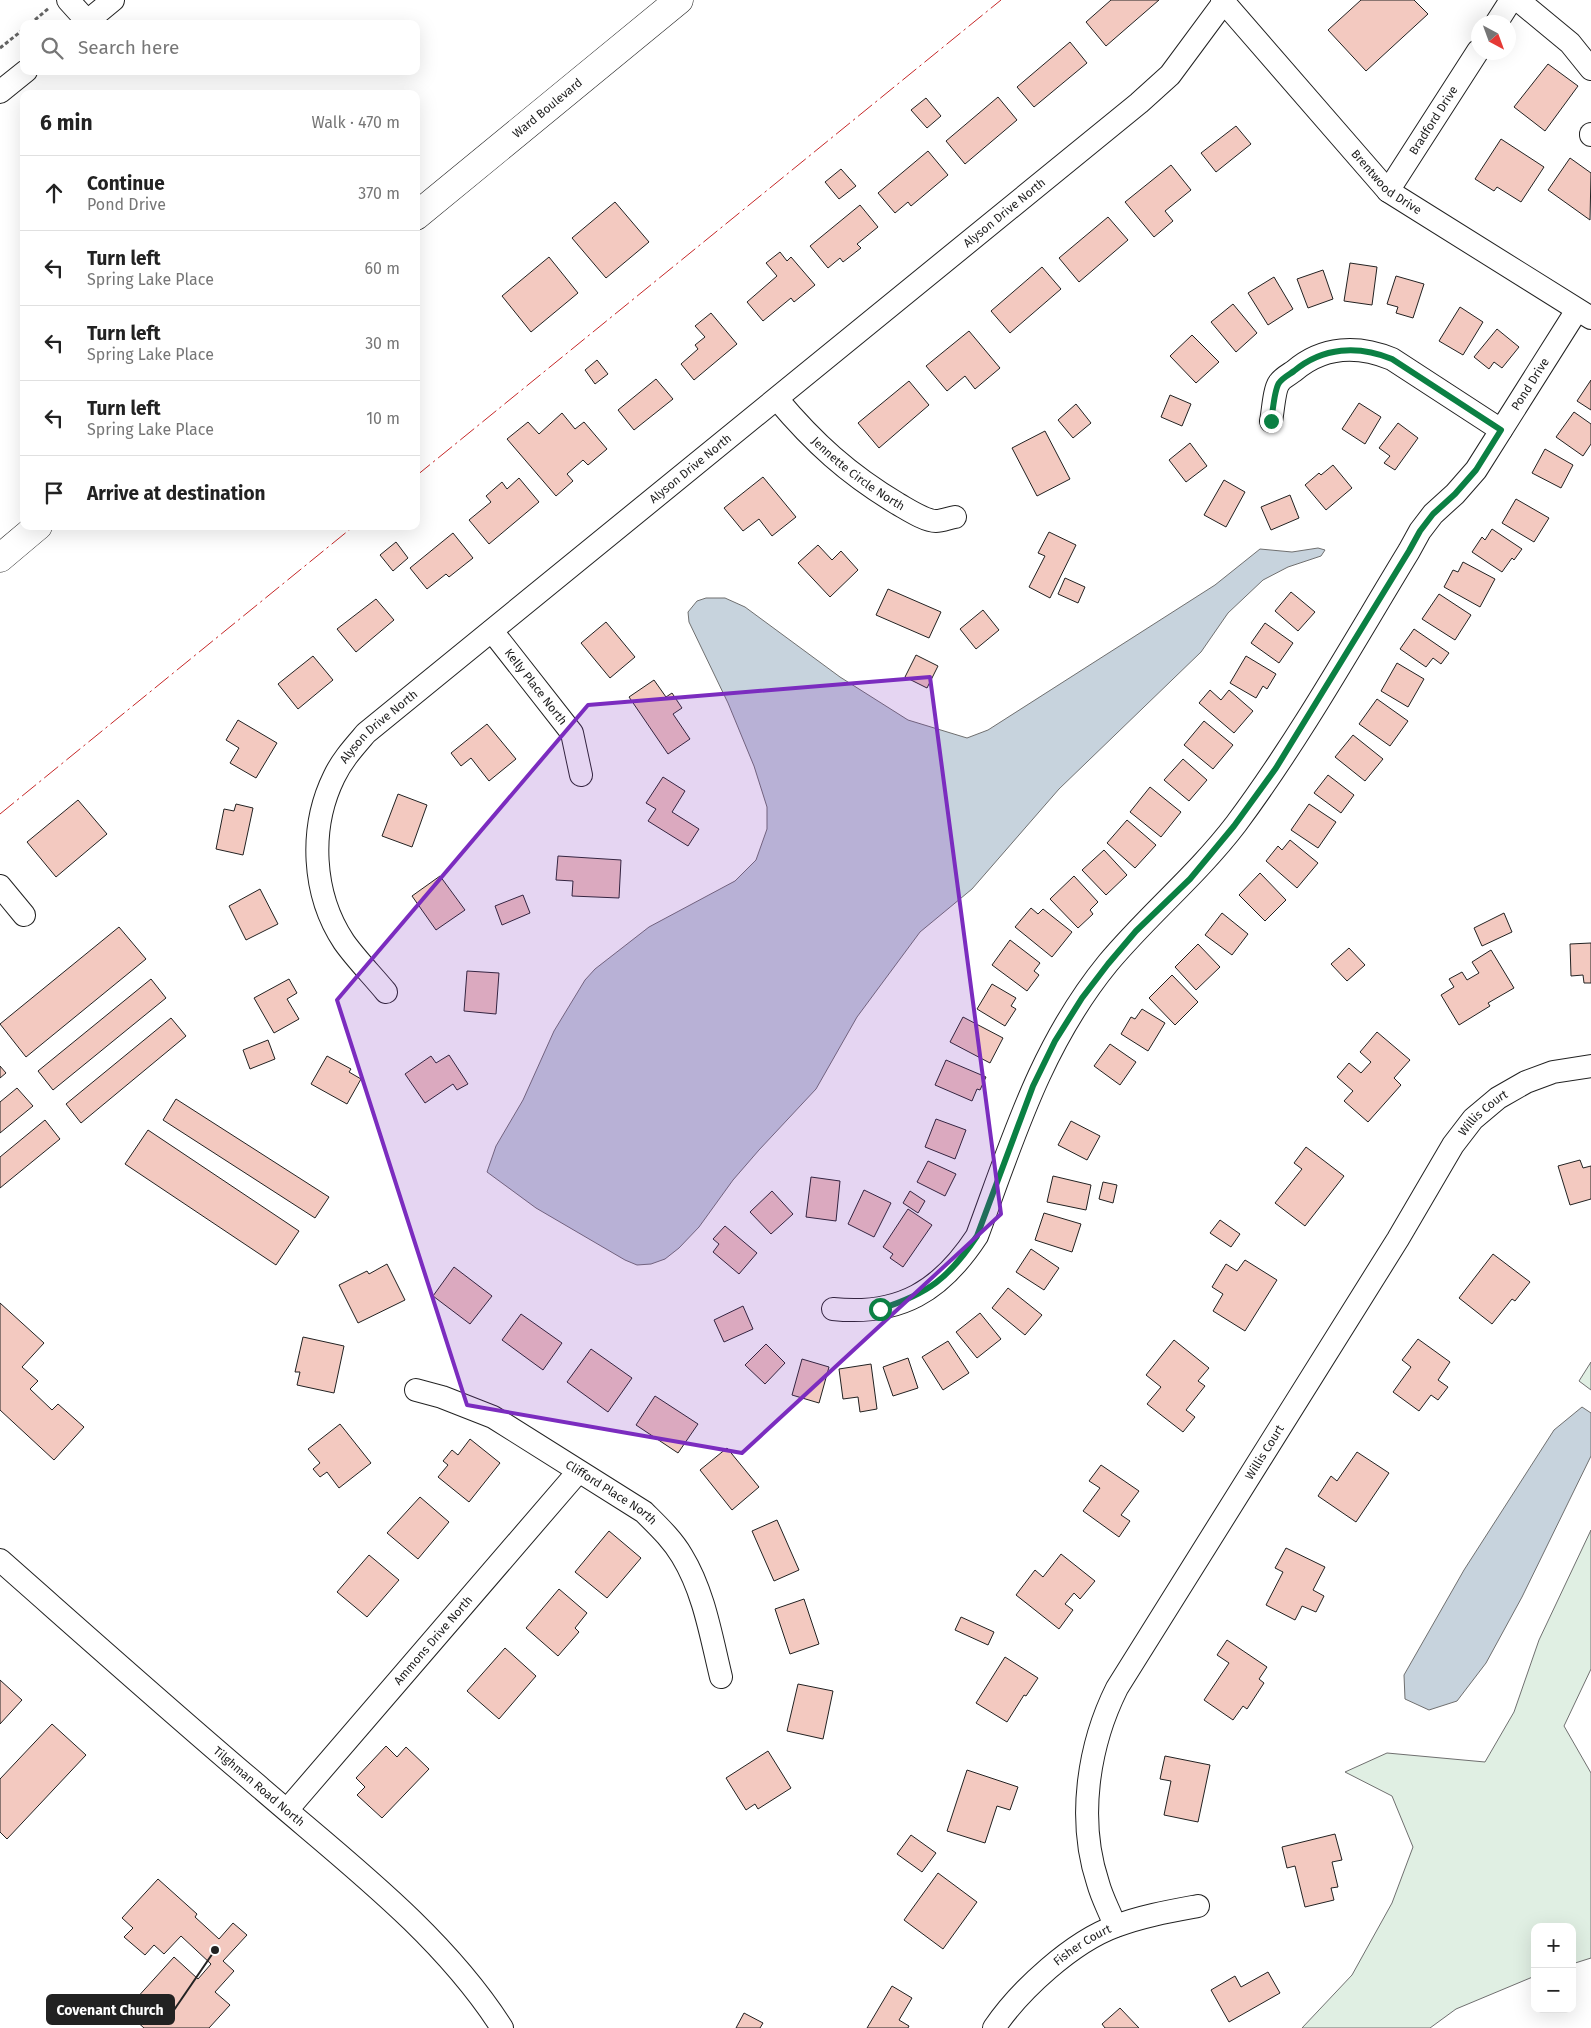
<!DOCTYPE html>
<meta charset="utf-8">
<style>
:root{--surface:#fff;--page:#f2f2f2;--text:#222;--muted:#767676;--line:#e0e0e0}
body{margin:0;font-family:"Fira Sans",sans-serif;background:var(--page);color:var(--text)}
.controls{position:absolute;right:15px;bottom:15px;display:grid;overflow:hidden;border-radius:10px;box-shadow:0 5px 20px #0002}
.controls button{width:45px;height:45px;display:grid;place-items:center;padding:0;border:0;border-bottom:1px solid var(--line);background:var(--surface);color:var(--text);font:25px sans-serif}
.compass{position:absolute;left:1471px;top:15px;width:45px;height:45px;border-radius:50%;background:var(--surface);box-shadow:0 5px 20px #0002;rotate:139deg}
.stop{position:absolute;width:15px;height:15px;margin:-11px;border:4px solid #0b8043;border-radius:50%;background:#fff}
.stop.end{background:#0b8043;border-color:#fff;box-shadow:0 1px 5px #0008}
.list{margin:0;padding:0;list-style:none}
h2{display:flex;justify-content:space-between;align-items:center;height:65px;margin:0;padding:0 20px;font-size:21px}
h2 small{font-size:16px;font-weight:400;color:var(--muted)}
.list li{display:grid;grid-template-columns:32px 1fr auto;gap:15px;align-items:center;box-sizing:border-box;height:75px;padding:0 20px;border-top:1px solid var(--line)}
.list b{display:block;font-size:19px;white-space:nowrap}
.list p{margin:0;font-size:16px;white-space:nowrap;color:var(--muted)}
.list em{font-size:16px;font-style:normal;color:var(--muted)}
.icon{flex:none;width:28px;height:28px;fill:none;stroke:currentColor;stroke-width:2;stroke-linecap:round;stroke-linejoin:round}
.map{position:relative;flex:none;width:1591px;height:2028px;overflow:hidden}
.search{position:absolute;background:var(--surface);box-shadow:0 5px 20px #0002;left:20px;top:20px;width:400px;height:55px;display:flex;align-items:center;gap:12px;box-sizing:border-box;padding:0 18px;border-radius:10px;color:var(--muted);font-size:19px}
.panel{position:absolute;background:var(--surface);box-shadow:0 5px 20px #0002;left:20px;top:90px;width:400px;height:440px;border-radius:10px}
.map>svg:first-child{display:block}
</style>
<div class="map">
<svg width="1591" height="2028" viewBox="0 0 1591 2028">
<rect width="100%" height="100%" fill="#fff"/>
<path fill="#e0efe3" stroke="#6f6f6f" d="M1591,1362V1390L1579,1381Z
M1591,1530V1669L1564,1726L1591,1773V1958L1572,1964V1927H1535V1976L1456,2009L1430,2028H1302L1352,1975L1392,1903L1413,1847L1392,1796L1345,1772L1387,1753L1485,1762L1514,1712L1539,1640Z"/>
<path fill="#c7d3dd" stroke="#6f6f6f" d="M1318,548L1325,550L1321,556L1288,567L1263,580L1228,613L1201,652L1059,789L972,889L920,932L857,1017L816,1089L759,1150L733,1180L699,1227L679,1248L665,1259L651,1264L637,1265L625,1260L536,1208L487,1172L496,1146L523,1100L554,1031L585,980L595,969L649,927L735,881L756,860L767,829V807L754,766L728,703L689,622L688,612L697,601L706,598H725L745,607L840,677L908,720L967,738L988,730L1215,585L1260,549L1292,552Z
M1582,1407L1591,1413V1456L1522,1597L1486,1663L1457,1701L1429,1710L1405,1699L1404,1675L1464,1570L1554,1430Z"/>
<path fill="#f3c9c0" stroke="#222" d="M1111,0H1159L1106,46L1086,22Z
M1361,0H1414L1428,14L1366,71L1328,30Z
M1070,42L1087,63L1034,107L1017,87Z
M1548,64L1578,86L1545,131L1514,107Z
M998,97L1017,120L965,164L946,141Z
M926,98L941,116L927,128L911,110Z
M1236,126L1251,144L1216,172L1201,153Z
M1501,139L1544,167L1521,202L1497,187L1494,191L1475,179Z
M928,151L948,175L911,206L908,202L895,213L878,193Z
M1570,158L1591,173L1590,220L1548,190Z
M1171,165L1191,190L1165,211L1173,221L1154,237L1125,202Z
M841,169L856,186L839,199L825,182Z
M615,202L649,242L606,278L572,238Z
M860,205L878,227L857,244L861,248L843,262L840,258L828,268L810,246Z
M1108,217L1128,240L1079,282L1059,258Z
M780,252L787,261L791,257L815,285L794,302L791,298L763,321L747,302L777,276L766,263Z
M549,257L578,293L531,332L502,296Z
M1350,263L1377,267L1372,305L1344,301Z
M1042,267L1061,289L1010,333L991,311Z
M1323,270L1333,299L1308,308L1297,279Z
M1396,276L1424,284L1413,318L1396,313L1398,307L1387,304Z
M1274,277L1293,309L1268,325L1248,293Z
M1233,304L1257,333L1236,352L1211,322Z
M1460,307L1483,322L1463,355L1439,341Z
M711,313L737,344L694,380L681,364L698,349L695,345L705,337L695,326Z
M1497,329L1519,347L1502,368L1494,362L1489,369L1474,357Z
M969,331L1000,368L975,389L965,376L947,391L926,366Z
M1192,335L1219,362L1196,383L1170,356Z
M597,360L608,374L595,384L585,370Z
M656,379L673,399L634,430L618,410Z
M1591,380V410L1577,401Z
M909,381L929,405L879,448L858,423Z
M1170,395L1191,404L1182,426L1161,417Z
M1359,403L1381,417L1365,444L1342,429Z
M1076,404L1091,423L1073,438L1058,420Z
M1574,412L1591,424V444L1583,456L1556,437Z
M562,413L575,429L584,422L607,449L588,465L583,460L567,474L573,481L556,496L507,439L528,422L539,434Z
M1398,423L1418,438L1395,470L1384,463L1390,456L1379,448Z
M1045,431L1070,479L1037,496L1012,448Z
M1190,443L1207,466L1186,482L1169,460Z
M1545,449L1573,465L1561,488L1532,473Z
M1333,465L1352,488L1326,510L1305,485L1319,473L1321,475Z
M763,477L796,517L772,536L759,519L743,531L724,508Z
M519,478L539,502L489,544L469,520L491,502L486,496L502,482L507,489Z
M1224,480L1245,492L1226,527L1204,515Z
M1290,495L1299,518L1271,530L1261,507Z
M1516,499L1549,518L1534,542L1502,523Z
M1492,529L1522,549L1514,560L1512,558L1502,572L1472,552L1482,537L1485,540Z
M1049,532L1076,545L1050,598L1029,587L1045,556L1038,553Z
M453,533L473,558L449,577L446,574L427,589L410,568Z
M396,542L408,558L393,571L380,555Z
M818,545L832,560L841,551L858,570L830,597L798,563Z
M1463,562L1495,579L1480,607L1444,587L1453,570L1458,572Z
M1065,578L1085,587L1078,603L1058,594Z
M888,589L941,612L929,638L876,615Z
M1291,592L1315,612L1298,631L1275,611Z
M1439,594L1471,615L1455,640L1422,619Z
M376,599L394,620L356,652L337,629Z
M983,610L999,630L976,649L960,629Z
M606,622L635,657L610,678L581,643Z
M1265,623L1293,643L1279,663L1251,643Z
M1414,629L1449,653L1441,664L1433,658L1426,667L1400,649Z
M916,655L938,666L927,688L905,677Z
M313,656L333,680L298,709L278,684Z
M1246,656L1276,674L1267,689L1263,686L1256,698L1230,683Z
M1397,663L1424,679L1408,707L1381,691Z
M654,680L666,697L672,693L682,708L673,714L690,739L668,754L629,697Z
M1210,690L1221,700L1229,690L1253,711L1234,733L1199,703Z
M1377,699L1408,721L1390,746L1359,724Z
M238,720L277,743L256,778L230,763L239,748L226,740Z
M1204,721L1233,745L1213,769L1184,745Z
M487,724L516,759L489,781L471,758L461,766L451,753Z
M1353,735L1383,759L1365,781L1335,757Z
M1183,759L1207,780L1189,801L1164,780Z
M1328,775L1354,795L1341,813L1314,793Z
M663,777L685,791L672,812L699,829L688,846L648,821L656,809L646,803Z
M1150,787L1181,812L1161,837L1130,812Z
M398,794L427,805L412,847L382,836Z
M78,800L107,834L56,877L27,842Z
M236,804L253,808L243,855L216,849L224,809L234,811Z
M1309,804L1336,822L1318,848L1291,830Z
M1127,820L1156,845L1135,868L1107,843Z
M1290,840L1318,863L1297,888L1266,861L1278,846L1282,850Z
M1104,850L1127,875L1106,895L1082,870Z
M558,856L621,860L619,898L572,896L573,881L556,880Z
M1260,873L1286,900L1265,921L1239,895Z
M440,876L465,910L436,930L412,896Z
M1074,876L1098,902L1090,910L1093,914L1078,928L1050,899Z
M260,889L278,924L246,940L229,906Z
M523,895L530,913L502,925L495,906Z
M1031,908L1038,914L1043,909L1072,932L1052,957L1015,927Z
M1222,913L1248,934L1232,955L1205,935Z
M1504,913L1512,932L1482,946L1474,928Z
M119,927L146,959L26,1057L0,1024Z
M1010,940L1040,963L1034,971L1039,975L1027,991L992,965Z
M1591,943V983H1584L1583,975L1571,976L1570,944Z
M1198,944L1220,967L1196,990L1175,967Z
M1349,948L1365,965L1347,981L1331,964Z
M1491,950L1514,988L1488,1003L1490,1006L1459,1025L1441,995L1454,987L1449,979L1462,972L1467,980L1479,973L1472,962Z
M467,971L499,973L496,1014L464,1011Z
M1172,975L1198,1002L1175,1025L1149,998Z
M151,979L166,998L53,1090L38,1071Z
M289,979L297,993L287,999L299,1019L274,1033L254,998Z
M992,984L1016,998L1011,1006L1016,1009L1005,1026L977,1009Z
M1142,1009L1165,1023L1148,1051L1121,1034L1131,1017L1135,1019Z
M963,1017L1003,1038L990,1063L950,1042Z
M171,1018L186,1036L81,1123L66,1104Z
M1377,1032L1410,1060L1394,1078L1401,1085L1368,1122L1344,1101L1353,1091L1337,1077L1349,1063L1361,1073L1371,1062L1360,1052Z
M268,1040L275,1059L250,1069L243,1050Z
M1110,1044L1136,1062L1120,1085L1094,1066Z
M449,1055L468,1084L457,1090L453,1084L425,1103L405,1074L431,1056L436,1063Z
M327,1056L351,1069L349,1072L361,1079L347,1104L311,1084Z
M946,1060L986,1077L980,1090L977,1089L972,1101L935,1085Z
M0,1066L6,1073L0,1078Z
M17,1088L33,1106L0,1133V1102Z
M176,1099L329,1197L315,1218L163,1120Z
M936,1119L966,1130L955,1159L925,1147Z
M45,1120L60,1139L0,1188V1157Z
M1071,1121L1100,1136L1087,1160L1058,1145Z
M148,1130L299,1231L276,1265L125,1164Z
M1306,1147L1344,1176L1305,1226L1275,1203L1302,1169L1294,1163Z
M1580,1160L1583,1168L1591,1166V1199L1570,1205L1558,1166Z
M928,1161L956,1174L945,1196L917,1182Z
M1053,1176L1091,1185L1086,1210L1047,1202Z
M811,1177L840,1181L836,1221L806,1217Z
M1103,1182L1117,1185L1113,1203L1099,1199Z
M864,1190L891,1203L874,1237L848,1224Z
M772,1191L793,1214L771,1234L750,1212Z
M910,1191L925,1201L918,1213L903,1203Z
M908,1209L932,1225L903,1267L890,1258L893,1254L883,1247Z
M1044,1213L1081,1224L1072,1252L1035,1240Z
M1220,1220L1240,1234L1231,1247L1210,1233Z
M725,1226L757,1253L739,1274L713,1252L719,1244L713,1239Z
M1031,1249L1059,1268L1044,1290L1016,1272Z
M1493,1254L1530,1282L1515,1301L1512,1299L1492,1324L1459,1298Z
M1245,1260L1277,1280L1245,1331L1213,1311L1223,1294L1212,1287L1226,1264L1237,1271Z
M387,1264L405,1300L358,1323L339,1285L367,1271L369,1274Z
M454,1267L492,1296L470,1324L433,1296Z
M1008,1288L1042,1315L1025,1335L992,1308Z
M0,1303L44,1343L22,1367L38,1381L30,1389L52,1410L58,1404L84,1427L54,1460L0,1410Z
M743,1306L753,1329L724,1342L714,1320Z
M980,1313L1001,1339L977,1358L956,1332Z
M521,1314L562,1343L543,1370L502,1340Z
M303,1337L344,1346L334,1393L297,1385L300,1372H295Z
M1418,1339L1450,1362L1438,1380L1448,1387L1438,1400L1431,1395L1419,1411L1393,1392L1411,1367L1402,1360Z
M1174,1340L1209,1368L1198,1381L1205,1386L1186,1410L1195,1417L1183,1432L1147,1404L1161,1387L1146,1375Z
M948,1341L969,1373L943,1390L922,1357Z
M766,1344L785,1363L765,1384L745,1365Z
M591,1349L632,1378L608,1412L567,1382Z
M908,1358L918,1388L893,1396L883,1367Z
M802,1359L829,1367L819,1403L792,1395Z
M871,1364L877,1409L860,1412L858,1397L843,1399L839,1369Z
M655,1396L698,1424L678,1453L636,1425Z
M340,1424L371,1463L339,1488L327,1472L320,1477L313,1469L320,1463L308,1449Z
M470,1439L500,1463L469,1502L438,1477L448,1465L443,1461L452,1450L458,1455Z
M727,1448L759,1487L732,1510L700,1470Z
M1357,1452L1389,1473L1356,1522L1318,1496L1331,1476L1337,1481Z
M1101,1465L1139,1491L1121,1515L1130,1521L1119,1537L1083,1511L1100,1488L1089,1481Z
M420,1497L449,1522L418,1559L387,1533Z
M777,1520L799,1570L774,1581L752,1531Z
M609,1531L641,1558L607,1598L575,1572Z
M1286,1548L1325,1567L1313,1590L1324,1596L1316,1612L1302,1606L1295,1620L1266,1605L1283,1572L1275,1568Z
M1061,1554L1095,1581L1080,1599L1074,1593L1065,1604L1073,1610L1059,1629L1016,1595L1035,1570L1043,1577Z
M369,1555L399,1580L367,1617L337,1592Z
M559,1589L587,1613L575,1628L579,1632L558,1656L526,1628Z
M804,1599L819,1644L790,1654L775,1609Z
M961,1617L994,1632L988,1645L955,1630Z
M1227,1640L1267,1667L1259,1679L1264,1683L1247,1709L1243,1706L1233,1720L1204,1700L1229,1663L1217,1655Z
M505,1648L536,1676L499,1719L467,1691Z
M1005,1657L1038,1678L1026,1696L1024,1695L1007,1722L976,1703Z
M0,1680L22,1700L0,1724Z
M798,1684L833,1691L823,1739L787,1731Z
M52,1724L86,1755L7,1839L0,1832V1779Z
M386,1746L397,1757L406,1747L429,1769L382,1818L357,1795L365,1787L356,1778Z
M768,1751L791,1788L758,1809L755,1804L746,1810L726,1778Z
M1165,1756L1210,1765L1198,1822L1164,1815L1171,1781L1160,1779Z
M967,1770L1018,1787L1010,1810L997,1806L985,1843L947,1831Z
M1335,1834L1342,1860L1332,1862L1338,1887L1331,1888L1334,1900L1305,1907L1295,1866L1287,1868L1282,1847Z
M911,1835L936,1853L922,1872L897,1854Z
M938,1873L977,1902L943,1949L904,1920Z
M158,1879L197,1914L195,1917L219,1939L233,1923L247,1935L223,1961L234,1971L215,1992L230,2005L209,2028H144L125,2011L174,1957L198,1979L211,1964L181,1936L164,1954L154,1945L145,1955L124,1937L133,1928L122,1918Z
M1268,1972L1280,1993L1229,2022L1211,1990L1235,1976L1241,1987Z
M892,1986L912,1998L899,2020L909,2026L908,2028H867Z
M1120,2008L1139,2028H1105L1102,2024Z
M744,2013L763,2023L760,2028H736Z"/>
<g fill="none" stroke-linecap="round" stroke-linejoin="round">
<defs>
<g id="minor">
<path d="M68,0L87,21"/>
<path id="s1" d="M1222,0L1388,191L1591,318"/>
<path d="M1518,0L1570,43L1591,69"/>
<path d="M1497,22L1511,0"/>
<path d="M84,24L113,0"/>
<path d="M0,92L26,71"/>
<path d="M1591,134V135"/>
<path id="s2" d="M1388,191L1478,51"/>
<path id="s3" d="M777,399C814,443 848,474 898,504C907,509 925,521 936,521C942,521 949,518 955,517"/>
<path d="M1271,421C1273,412 1274,390 1279,383C1282,378 1290,374 1294,371C1323,346 1358,345 1392,359L1501,430"/>
<path id="s4" d="M492,631L572,733L581,775"/>
<path d="M0,886L24,915"/>
<path id="s5" d="M386,992C372,975 356,959 344,942C312,894 309,828 334,777C342,760 354,747 366,733L1139,103L1170,75L1224,2"/>
<path id="s6" d="M833,1309C900,1316 941,1291 977,1236C1013,1139 1041,1045 1108,963C1148,915 1197,875 1236,824C1300,738 1353,643 1409,551L1420,531L1433,514L1455,494L1476,470L1577,310"/>
<path id="s7" d="M416,1390L442,1397L493,1417L644,1512C658,1526 672,1539 682,1556C704,1592 711,1636 721,1677"/>
<path id="s8" d="M0,1560C85,1635 170,1711 256,1784C341,1858 441,1932 502,2028"/>
<path id="s9" d="M287,1810L578,1472"/>
<path id="s10" d="M1115,1926C1110,1912 1102,1898 1098,1883C1077,1820 1088,1746 1117,1688L1398,1239L1453,1145L1473,1119L1498,1098L1526,1082L1553,1072L1591,1066"/>
<path id="s11" d="M994,2028C1020,1990 1072,1942 1116,1926C1142,1916 1171,1911 1198,1906"/>
</g>
<g id="major">
<path id="s12" d="M416,216L679,0"/>
<path d="M0,558L38,526"/>
</g>
</defs>
<use href="#minor" stroke="#222" stroke-width="24"/>
<use href="#major" stroke="#222" stroke-width="29"/>
<path stroke="#646464" stroke-width="3" stroke-dasharray="4 2.5" stroke-linecap="butt" d="M30,24L49,8
M0,48L24,29"/>
<use href="#minor" stroke="#fff" stroke-width="22"/>
<use href="#major" stroke="#fff" stroke-width="28"/>
<path stroke="#c62828" stroke-width="1" stroke-dasharray="18 4 2.5 4" stroke-linecap="butt" d="M416,476L1001,0
M0,814L354,526"/>
</g>
<g fill="none" stroke-linecap="round" stroke-linejoin="round">
<path stroke="#0b8043" stroke-width="6" d="M880,1309C928,1294 949,1278 977,1236L1033,1086L1055,1041L1082,998L1108,964L1136,931L1190,879L1234,826L1276,768L1409,551L1420,531L1433,514L1455,494L1476,470L1501,430L1392,359C1358,345 1323,347 1294,371C1290,374 1282,378 1279,383C1274,390 1273,412 1271,421"/>
</g>
<path fill="#7b2cbf" fill-opacity="0.2" stroke="#7b2cbf" stroke-width="4" stroke-linejoin="round" d="M930,677L1001,1214L742,1453L467,1405L337,1000L588,705Z"/>
<g text-anchor="middle" dominant-baseline="central" stroke-width="4" stroke-linejoin="round" paint-order="stroke">
<g font-size="12" fill="#222" stroke="#fff">
<text stroke="none"><textPath href="#s12" startOffset="170">Ward Boulevard</textPath></text>
<text stroke="none"><textPath href="#s2" startOffset="84">Bradford Drive</textPath></text>
<text stroke="none"><textPath href="#s1" startOffset="246">Brentwood Drive</textPath></text>
<text stroke="none"><textPath href="#s5" startOffset="1116">Alyson Drive North</textPath></text>
<text stroke="none"><textPath href="#s6" startOffset="1196">Pond Drive</textPath></text>
<text stroke="none"><textPath href="#s5" startOffset="711">Alyson Drive North</textPath></text>
<text stroke="none"><textPath href="#s3" startOffset="111">Jennette Circle North</textPath></text>
<text stroke="none"><textPath href="#s4" startOffset="71">Kelly Place North</textPath></text>
<text stroke="none"><textPath href="#s5" startOffset="306">Alyson Drive North</textPath></text>
<text stroke="none"><textPath href="#s10" startOffset="930">Willis Court</textPath></text>
<text stroke="none"><textPath href="#s10" startOffset="525">Willis Court</textPath></text>
<text stroke="none"><textPath href="#s7" startOffset="222">Clifford Place North</textPath></text>
<text stroke="none"><textPath href="#s9" startOffset="224">Ammons Drive North</textPath></text>
<text stroke="none"><textPath href="#s8" startOffset="344">Tilghman Road North</textPath></text>
<text stroke="none"><textPath href="#s11" startOffset="122">Fisher Court</textPath></text>
</g>
</g>
<path fill="none" stroke="#222" stroke-width="2" d="M215 1950L174 2010"/>
<circle fill="#222" stroke="#fff" stroke-width="2" cx="215" cy="1950" r="5"/>
<rect fill="#222" stroke="#222" stroke-width="2" x="47" y="1995" width="127" height="29" rx="5"/>
<g font-size="14" text-anchor="middle" font-weight="bold" fill="#fff">
<text x="110" y="2015">Covenant Church</text>
</g>
</svg>
<div class="controls">
<button>+</button>
<button>−</button>
</div>
<svg class="compass" viewBox="-18 -18 36 36"><path d="M0-13l5 13h-10z" fill="#e53935"/><path d="M0 13l5-13h-10z" fill="#767676"/></svg>
<div class="stop" style="left:880px;top:1309px"></div>
<div class="stop end" style="left:1271px;top:421px"></div>
<div class="search"><svg class="icon" aria-label="search" viewBox="0 0 24 24"><circle cx="10" cy="10" r="6"/><path d="M15 15l6 6"/></svg>Search here</div>
<section class="panel">
<h2>6 min<small>Walk · 470 m</small></h2>
<ul class="list">
<li><svg class="icon" aria-label="ahead" viewBox="0 0 24 24"><path d="M12 20V5M6 11l6-6 6 6"/></svg><div><b>Continue</b><p>Pond Drive</p></div><em>370 m</em></li>
<li><svg class="icon" aria-label="left" viewBox="0 0 24 24"><path d="M17 20v-9H6M10 6l-5 5 5 5"/></svg><div><b>Turn left</b><p>Spring Lake Place</p></div><em>60 m</em></li>
<li><svg class="icon" aria-label="left" viewBox="0 0 24 24"><path d="M17 20v-9H6M10 6l-5 5 5 5"/></svg><div><b>Turn left</b><p>Spring Lake Place</p></div><em>30 m</em></li>
<li><svg class="icon" aria-label="left" viewBox="0 0 24 24"><path d="M17 20v-9H6M10 6l-5 5 5 5"/></svg><div><b>Turn left</b><p>Spring Lake Place</p></div><em>10 m</em></li>
<li><svg class="icon" aria-label="arrive" viewBox="0 0 24 24"><path d="M6 21V4h12l-3 4 3 4H6"/></svg><div><b>Arrive at destination</b></div></li>
</ul>
</section>
</div>
